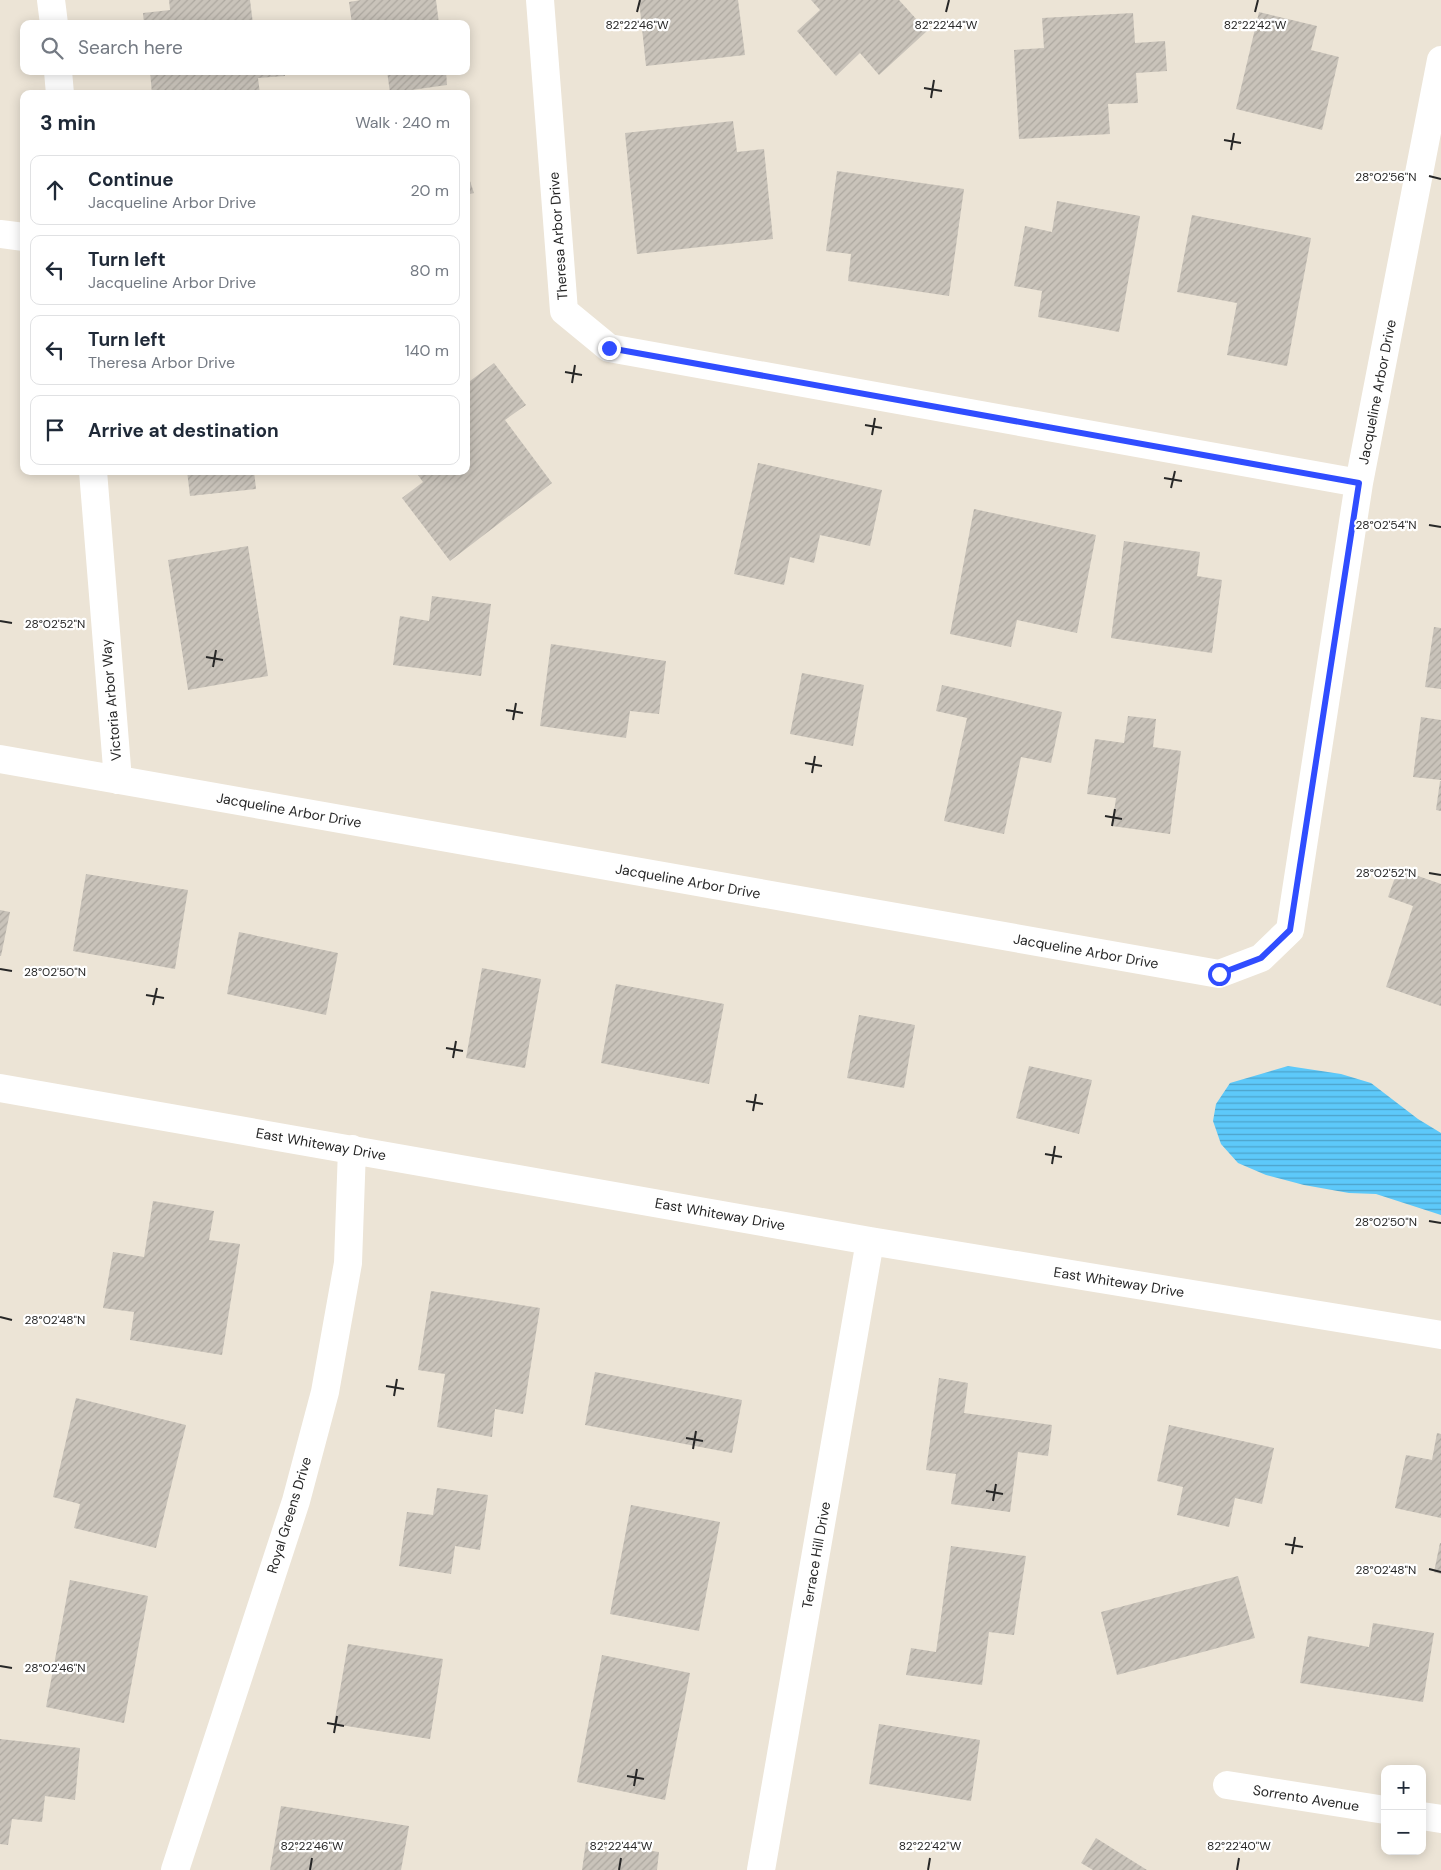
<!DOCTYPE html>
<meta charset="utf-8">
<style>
:root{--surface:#fff;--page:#f2f2f3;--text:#1f2937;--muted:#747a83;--line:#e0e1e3}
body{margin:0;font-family:"DM Sans",sans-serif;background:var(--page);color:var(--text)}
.controls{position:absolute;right:15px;bottom:15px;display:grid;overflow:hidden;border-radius:10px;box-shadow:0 2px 12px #0003}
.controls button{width:45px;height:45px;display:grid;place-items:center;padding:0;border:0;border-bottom:1px solid var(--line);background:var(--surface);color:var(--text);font:25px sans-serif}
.stop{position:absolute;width:15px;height:15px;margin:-11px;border:4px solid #304dff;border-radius:50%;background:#fff}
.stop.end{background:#304dff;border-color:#fff;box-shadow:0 1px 5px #0008}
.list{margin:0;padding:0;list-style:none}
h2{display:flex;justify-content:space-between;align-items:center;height:65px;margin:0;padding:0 20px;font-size:21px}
h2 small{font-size:16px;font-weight:400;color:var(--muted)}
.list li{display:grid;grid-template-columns:32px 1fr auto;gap:15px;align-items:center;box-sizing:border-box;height:70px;margin:0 10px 10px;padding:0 10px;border:1px solid var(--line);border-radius:10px}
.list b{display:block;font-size:19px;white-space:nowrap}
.list p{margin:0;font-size:16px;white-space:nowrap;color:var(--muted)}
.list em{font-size:16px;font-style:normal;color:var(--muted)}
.icon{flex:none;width:28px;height:28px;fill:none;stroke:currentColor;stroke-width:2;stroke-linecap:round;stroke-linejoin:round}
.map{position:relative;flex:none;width:1441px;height:1870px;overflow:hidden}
.search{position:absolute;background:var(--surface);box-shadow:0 2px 12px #0003;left:20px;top:20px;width:450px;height:55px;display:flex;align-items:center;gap:12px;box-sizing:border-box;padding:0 18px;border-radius:10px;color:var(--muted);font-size:19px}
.panel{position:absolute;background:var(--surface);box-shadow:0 2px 12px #0003;left:20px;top:90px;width:450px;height:385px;border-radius:10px}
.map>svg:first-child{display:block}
</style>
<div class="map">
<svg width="1441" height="1870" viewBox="0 0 1441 1870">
<defs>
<pattern id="water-rules" width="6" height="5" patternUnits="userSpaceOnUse" patternTransform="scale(1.25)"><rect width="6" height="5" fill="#5dc9fa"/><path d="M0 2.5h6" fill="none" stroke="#4da3ca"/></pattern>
<pattern id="building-hatch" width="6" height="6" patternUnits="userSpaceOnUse" patternTransform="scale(1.25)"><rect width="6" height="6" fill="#c9c3ba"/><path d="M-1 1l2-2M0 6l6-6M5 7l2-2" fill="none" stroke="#ada8a0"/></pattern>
</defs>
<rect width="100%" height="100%" fill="#ece4d6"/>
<path fill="url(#water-rules)" d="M1288,1066L1341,1074L1371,1083L1418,1119L1441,1133V1215L1376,1194L1349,1193L1304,1185L1266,1175L1238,1163L1221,1144L1213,1121L1216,1104L1230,1083Z"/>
<path fill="url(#building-hatch)" d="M169,0H250L253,24H144L143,13L170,10Z
M361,0H436L439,24H352L349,2Z
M639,0H738L745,55L646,66Z
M811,0H899L927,31L879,75L860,53L836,76L797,31L820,10Z
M1259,12L1317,26L1311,50L1339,57L1322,130L1236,109Z
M1133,13L1135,43L1165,41L1167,71L1136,73L1138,103L1108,104L1110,134L1019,139L1014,50L1044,48L1042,18Z
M150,71H285V76L258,78L260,94H152Z
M387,71H446L447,85L390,93Z
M733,121L737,152L764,149L773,239L637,254L625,133Z
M466,169L474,193L466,195Z
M837,171L964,189L949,296L848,281L851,254L826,251Z
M1057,201L1140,216L1119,332L1038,317L1042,291L1014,286L1025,226L1052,232Z
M1192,215L1311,238L1287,366L1227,355L1237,303L1177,292Z
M494,363L526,405L505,420L552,483L450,561L402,498L423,482L415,471H466V384Z
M758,463L882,490L870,546L820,535L814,563L790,557L784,585L734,574Z
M187,471H254L256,489L190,496Z
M974,509L1096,535L1077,633L1017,620L1011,647L950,634Z
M1124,541L1200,552L1197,576L1222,580L1212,653L1111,638Z
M248,546L268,676L188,690L168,560Z
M432,596L491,604L481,676L393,665L400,616L429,621Z
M1434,627L1441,628V689L1425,687Z
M551,644L666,661L659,714L630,711L626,738L540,726Z
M802,673L864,685L853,746L790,734Z
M942,685L1062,712L1051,763L1021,757L1004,834L944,821L967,718L936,711Z
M1128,716L1156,719L1153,747L1181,751L1170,834L1112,826L1116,798L1087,794L1095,739L1124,743Z
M1421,717L1441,720V780L1413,777Z
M1440,781H1441V811L1436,810Z
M1398,869L1441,884V1006L1386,987L1413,906L1388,897Z
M86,874L188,890L175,969L73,951Z
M0,910L10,912L1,956H0Z
M239,932L338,953L326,1015L227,994Z
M482,968L541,979L525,1068L466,1058Z
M616,984L724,1004L709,1084L601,1063Z
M859,1015L915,1025L904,1088L847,1078Z
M1029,1066L1092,1080L1079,1134L1016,1118Z
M153,1201L214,1211L209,1240L240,1244L222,1355L130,1340L134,1312L103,1308L113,1252L144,1257Z
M431,1291L540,1308L523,1414L495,1409L492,1437L437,1427L445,1374L418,1370Z
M595,1372L742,1400L732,1453L585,1425Z
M939,1378L968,1383L964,1413L1052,1425L1048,1456L1018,1452L1010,1512L951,1504L956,1474L926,1470Z
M76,1398L186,1425L156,1548L74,1528L80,1504L53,1497Z
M1169,1425L1274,1448L1262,1504L1235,1498L1229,1527L1177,1515L1183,1487L1157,1481Z
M1437,1433L1441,1434V1518L1395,1508L1406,1455L1432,1460Z
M437,1488L488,1495L480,1550L455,1546L451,1574L399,1566L407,1512L433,1515Z
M631,1505L720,1522L699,1631L610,1614Z
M1440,1543H1441V1574L1434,1572Z
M951,1546L1026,1556L1014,1635L989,1632L982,1685L906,1675L911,1648L936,1652Z
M1238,1576L1255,1638L1117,1675L1101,1612Z
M70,1580L148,1596L124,1723L46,1707Z
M1373,1623L1434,1633L1423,1702L1300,1683L1308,1636L1369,1647Z
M348,1644L443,1659L430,1739L334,1724Z
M602,1655L690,1673L665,1800L577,1782Z
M879,1724L980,1740L971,1801L869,1784Z
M0,1739L80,1748L75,1800L45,1796L42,1822L12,1819L8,1845L0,1844Z
M281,1806L409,1826L401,1870H270Z
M1096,1838L1147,1870H1093L1081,1863Z
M586,1842L659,1852L657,1870H582Z"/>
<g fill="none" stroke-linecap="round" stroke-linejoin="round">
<path stroke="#fff" stroke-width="28" d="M51,0L54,24
M540,0L564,311L609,348L1359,483
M58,71L60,94
M0,234L24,237
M93,471L118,780
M0,759L1219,974L1261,958L1290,930L1359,483L1441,60
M0,1088L870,1241L1441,1335
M1227,1785L1385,1810
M1422,1816L1441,1819
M175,1870L296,1501L325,1392L348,1263L352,1149
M761,1870L870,1241"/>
</g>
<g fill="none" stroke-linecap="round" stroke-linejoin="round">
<path stroke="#304dff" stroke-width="6" d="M609,348L1359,483L1290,930L1261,958L1219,974"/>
</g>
<path fill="none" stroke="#272727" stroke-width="2" d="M637,12L640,0M946,12L949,0M1255,12L1258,0M924,88L942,91M931,98L934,80M1224,140L1241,143M1231,150L1234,133M1429,176L1441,179M565,372L582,375M572,383L575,365M865,425L882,428M872,435L875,418M1164,478L1182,481M1171,488L1175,471M1429,525L1441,527M0,621L12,623M206,657L223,660M213,667L216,650M506,710L523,713M513,720L516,703M805,763L822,766M812,773L815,756M1105,816L1122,819M1112,826L1115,809M1429,873L1441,875M0,969L12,971M146,995L164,998M153,1005L157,988M446,1048L463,1051M453,1058L456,1041M746,1101L763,1104M753,1111L756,1094M1045,1154L1062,1157M1052,1164L1055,1146M1429,1221L1441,1223M0,1317L12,1320M386,1386L404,1389M394,1396L397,1379M686,1438L703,1441M693,1449L696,1431M986,1491L1003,1494M993,1501L996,1484M1285,1544L1303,1547M1292,1554L1295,1537M1429,1569L1441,1572M0,1666L12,1668M327,1723L344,1726M334,1733L337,1716M627,1776L644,1779M634,1786L637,1769M310,1870L312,1858M619,1870L621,1858M928,1870L930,1858M1237,1870L1239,1858"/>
<g text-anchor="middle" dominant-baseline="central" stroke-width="4.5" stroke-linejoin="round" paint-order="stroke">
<g font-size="14" fill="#272727" stroke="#fff">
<text transform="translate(558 236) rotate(-94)">Theresa Arbor Drive</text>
<text transform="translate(1377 392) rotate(-79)">Jacqueline Arbor Drive</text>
<text transform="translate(111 700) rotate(-95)">Victoria Arbor Way</text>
<text transform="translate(289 810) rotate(10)">Jacqueline Arbor Drive</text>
<text transform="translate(688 881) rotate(10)">Jacqueline Arbor Drive</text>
<text transform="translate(1086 951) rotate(10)">Jacqueline Arbor Drive</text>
<text transform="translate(321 1144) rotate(10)">East Whiteway Drive</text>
<text transform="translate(720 1214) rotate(10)">East Whiteway Drive</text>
<text transform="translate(1119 1282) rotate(9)">East Whiteway Drive</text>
<text transform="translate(289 1515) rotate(-73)">Royal Greens Drive</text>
<text transform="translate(816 1555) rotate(-80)">Terrace Hill Drive</text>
<text transform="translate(1306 1798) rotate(9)">Sorrento Avenue</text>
</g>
</g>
<g font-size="12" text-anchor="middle" fill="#272727" stroke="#fff" stroke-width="4.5" stroke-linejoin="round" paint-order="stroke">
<text x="946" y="29">82°22'44"W</text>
<text x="1255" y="29">82°22'42"W</text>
<text x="637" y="29">82°22'46"W</text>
<text x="1386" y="181">28°02'56"N</text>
<text x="1386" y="529">28°02'54"N</text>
<text x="55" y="628">28°02'52"N</text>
<text x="1386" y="877">28°02'52"N</text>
<text x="55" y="976">28°02'50"N</text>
<text x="1386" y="1226">28°02'50"N</text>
<text x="55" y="1324">28°02'48"N</text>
<text x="1386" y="1574">28°02'48"N</text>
<text x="55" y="1672">28°02'46"N</text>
<text x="312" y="1850">82°22'46"W</text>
<text x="621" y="1850">82°22'44"W</text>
<text x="930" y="1850">82°22'42"W</text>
<text x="1239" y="1850">82°22'40"W</text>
</g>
</svg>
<div class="controls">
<button>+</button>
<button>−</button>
</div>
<div class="stop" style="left:1219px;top:974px"></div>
<div class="stop end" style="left:609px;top:348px"></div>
<div class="search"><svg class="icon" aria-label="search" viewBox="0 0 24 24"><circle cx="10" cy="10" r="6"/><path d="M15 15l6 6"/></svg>Search here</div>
<section class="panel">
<h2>3 min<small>Walk · 240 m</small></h2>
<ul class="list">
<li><svg class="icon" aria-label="ahead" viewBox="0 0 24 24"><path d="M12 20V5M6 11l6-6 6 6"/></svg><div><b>Continue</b><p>Jacqueline Arbor Drive</p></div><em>20 m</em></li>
<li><svg class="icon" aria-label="left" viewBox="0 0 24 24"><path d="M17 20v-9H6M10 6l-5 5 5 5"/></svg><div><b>Turn left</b><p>Jacqueline Arbor Drive</p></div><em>80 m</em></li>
<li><svg class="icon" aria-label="left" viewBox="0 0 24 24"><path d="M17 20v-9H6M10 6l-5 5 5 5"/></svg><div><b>Turn left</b><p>Theresa Arbor Drive</p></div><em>140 m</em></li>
<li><svg class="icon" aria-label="arrive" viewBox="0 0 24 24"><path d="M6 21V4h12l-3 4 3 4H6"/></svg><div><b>Arrive at destination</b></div></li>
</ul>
</section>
</div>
